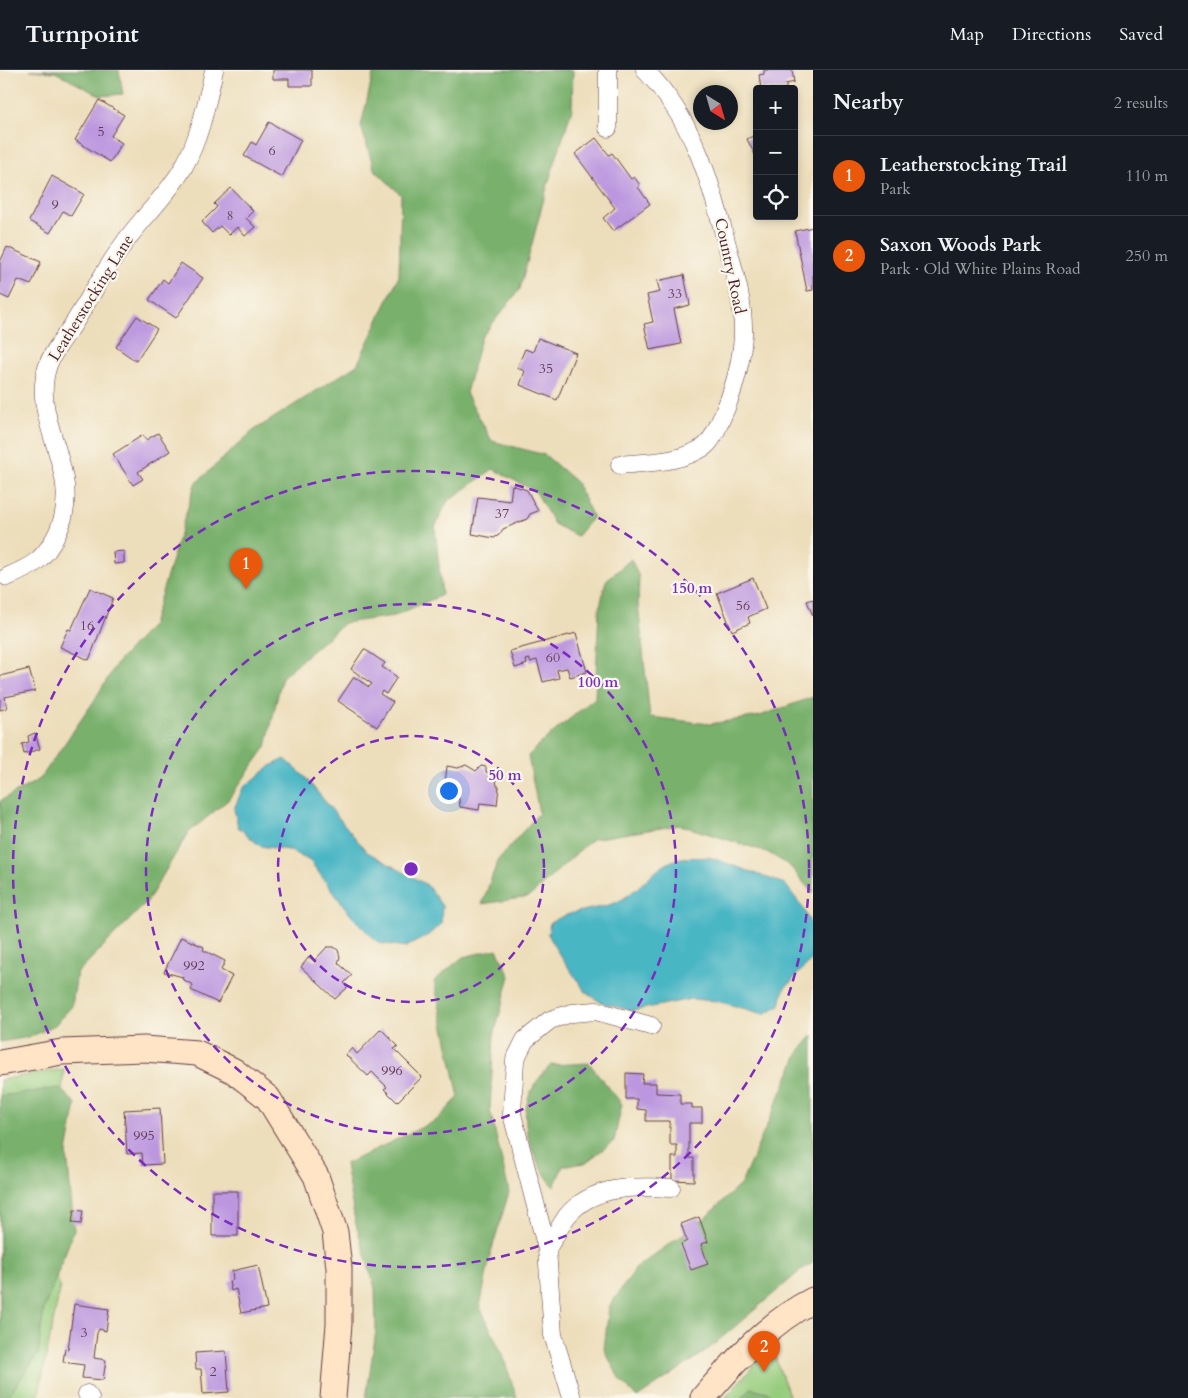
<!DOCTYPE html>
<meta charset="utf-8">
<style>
:root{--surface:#171b24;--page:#20242c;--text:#f1f3f6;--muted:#9ea1a6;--line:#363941;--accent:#ea580c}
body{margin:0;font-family:Cardo,serif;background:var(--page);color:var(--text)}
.controls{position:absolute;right:15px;top:15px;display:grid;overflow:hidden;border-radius:5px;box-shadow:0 2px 8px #0003}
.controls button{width:45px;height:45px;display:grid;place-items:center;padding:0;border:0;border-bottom:1px solid var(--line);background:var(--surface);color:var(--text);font:25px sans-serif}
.compass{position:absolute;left:693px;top:15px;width:45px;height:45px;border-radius:50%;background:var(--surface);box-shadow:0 2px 8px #0003;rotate:143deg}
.you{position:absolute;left:448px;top:720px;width:18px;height:18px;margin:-12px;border:4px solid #fff;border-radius:50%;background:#1a73e8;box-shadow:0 0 0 8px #1a73e833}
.badge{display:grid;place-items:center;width:32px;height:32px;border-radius:50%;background:var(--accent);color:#fff;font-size:16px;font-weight:700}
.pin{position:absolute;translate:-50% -41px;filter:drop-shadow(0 1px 2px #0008)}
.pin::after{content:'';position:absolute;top:26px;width:18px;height:15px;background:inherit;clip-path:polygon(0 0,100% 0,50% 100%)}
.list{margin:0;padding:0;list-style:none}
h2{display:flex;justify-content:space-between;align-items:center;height:65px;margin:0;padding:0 20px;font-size:21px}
h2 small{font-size:16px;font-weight:400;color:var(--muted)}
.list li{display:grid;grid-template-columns:32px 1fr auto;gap:15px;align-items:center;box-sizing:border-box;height:80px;padding:0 20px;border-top:1px solid var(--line)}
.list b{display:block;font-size:19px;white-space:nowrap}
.list p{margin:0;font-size:16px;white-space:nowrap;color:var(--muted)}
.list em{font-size:16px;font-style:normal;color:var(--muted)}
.icon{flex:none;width:28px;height:28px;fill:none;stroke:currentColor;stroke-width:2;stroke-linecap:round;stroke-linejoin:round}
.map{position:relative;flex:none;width:813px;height:1328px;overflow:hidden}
header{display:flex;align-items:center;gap:30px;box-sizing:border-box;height:70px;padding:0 25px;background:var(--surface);border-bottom:1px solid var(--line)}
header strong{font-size:24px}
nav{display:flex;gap:28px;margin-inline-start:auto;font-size:18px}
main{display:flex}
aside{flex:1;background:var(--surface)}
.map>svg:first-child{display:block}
</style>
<header>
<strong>Turnpoint</strong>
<nav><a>Map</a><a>Directions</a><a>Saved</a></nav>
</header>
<main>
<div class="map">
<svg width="813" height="1328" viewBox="0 0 813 1328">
<rect width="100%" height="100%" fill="#fbf7ec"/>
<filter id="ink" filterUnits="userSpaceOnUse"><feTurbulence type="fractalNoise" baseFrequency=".02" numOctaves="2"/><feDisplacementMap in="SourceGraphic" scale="10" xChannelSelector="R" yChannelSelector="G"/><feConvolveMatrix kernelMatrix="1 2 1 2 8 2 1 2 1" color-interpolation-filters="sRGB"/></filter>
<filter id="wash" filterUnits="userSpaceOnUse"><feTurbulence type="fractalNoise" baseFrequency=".0096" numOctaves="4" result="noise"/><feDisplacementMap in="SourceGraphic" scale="20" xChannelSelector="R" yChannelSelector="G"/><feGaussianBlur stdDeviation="1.12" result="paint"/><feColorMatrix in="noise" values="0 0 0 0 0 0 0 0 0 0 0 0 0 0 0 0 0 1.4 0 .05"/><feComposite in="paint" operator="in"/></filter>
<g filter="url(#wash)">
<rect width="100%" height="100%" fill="#eddebb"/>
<path fill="#96cc7d" stroke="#707654" d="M64,999L47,1175L60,1218L38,1328H0V1010Z
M771,1276L790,1328H725Z"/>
<path fill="#78b06c" stroke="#61684c" d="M30,0H119L123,24L100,26L55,2Z
M374,0H573L572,39L547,117L520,219L481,268L466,323L492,371L545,385L576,412L593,447L577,466L554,454L536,422L493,399L447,432L435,457L442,525L394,546L344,553L282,607L266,677L228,730L188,763L147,832L77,903L72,936L55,955L30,967L0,972V731L40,709L92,634L117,593L152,555L195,414L253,361L357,295L399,206L401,125L374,99L361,56Z
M631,489L639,507L638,534L650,647L710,654L760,646L813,627V824L790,796L767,782L680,755L592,769L529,827L482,834L498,790L539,743L528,686L543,671L595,628L599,540L606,511Z
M497,879L510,906L494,965L490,1040L509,1122L491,1182L480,1237L503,1286L517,1328H366L376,1261L375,1218L355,1151L345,1094L437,1050L459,1027L434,911L463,887Z
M813,965V1193L805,1197L705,1282L637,1328L619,1308L604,1279L609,1237L636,1198L704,1149L741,1114L800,980Z
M589,993L622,1034L614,1071L585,1093L563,1096L554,1117C533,1091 514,1048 534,1016C538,1008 545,1002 551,995Z
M59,1018L76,1034L67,1083L74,1160L44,1239L38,1284L7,1328H0V1026Z
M751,1318L768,1322L773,1328H742Z"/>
<path fill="#49b6c4" stroke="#4a6a78" d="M285,689L304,706L367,782L427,815L442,836L441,854L427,866L406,877L378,873L353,848L310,791L289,780L260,776L238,757L234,739L243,718L271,696Z
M709,787L785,814L803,838L813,859V888L784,919L780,935L764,944L717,931L691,929L632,941L600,932L585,921L557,881L548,864L550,853C570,840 590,841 612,834C639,825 654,793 682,788C691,787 700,788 709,787Z"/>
<g id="blocks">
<path fill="#bc97df" d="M273,0H312V16H289V9H273Z
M764,0H792L794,12L786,14V19H761L759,5L764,4Z
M99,30L124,45L111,66L122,73L110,92L75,70Z
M269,52L301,70L282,107L244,86L252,72L256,75Z
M757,64V89L747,69Z
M596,68L609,85L612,83L631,109L634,107L640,115L638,117L650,134L613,161L603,148L615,138L575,84Z
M52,106L84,124L71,146L63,141L50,163L29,151Z
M231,118L253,141L246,148L255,157L245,166L237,157L229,165L220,156L212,163L202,152L217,137L214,134Z
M813,157V220L807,221L795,161Z
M7,177L41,192L31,215L18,210L9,229L0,225V192Z
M181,193L203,208L176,248L149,230L163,209L168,213Z
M684,205L690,235L674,239L681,274L650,280L644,254L653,252L647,225L660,222L657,211Z
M137,246L157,259L136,291L116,277Z
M538,268L576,283L557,330L520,315L525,301L517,298L525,279L533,282Z
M158,363L170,381L138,402L143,409L133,415L113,384L143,365L146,370Z
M512,415L527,420L538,441L530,444L527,449L503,459L499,465L494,468L472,464L478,427L510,431Z
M124,481V493L114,494L113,482Z
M753,508L766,539L748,547L750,553L732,561L717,523Z
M90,518L113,528L89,590L60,577L68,559L71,560Z
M813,529V546L807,531Z
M576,563L587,602L570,607L567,598L557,600L559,608L543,612L537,590L530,592V589L526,590L527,594L515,598L510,581Z
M364,579L385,593L382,597L397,607L386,624L382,621L380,624L393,632L377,657L338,631L354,607L369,617L372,614L351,599Z
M29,599L35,621L5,627L7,638L0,640V606Z
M35,663L40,679L24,684L22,674L29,672L28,666Z
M466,695L476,701L481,696L486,697V702L495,704L497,716H499L497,735L480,733L479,740L460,737L457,717L445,715L447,696L458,698Z
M181,867L204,877L203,880L225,891L221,900L232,906L218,933L191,920L193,915L182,909L183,907L164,902Z
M327,877H334L338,880L340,887L338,893L352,905L344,913L348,917L335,929L301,897L309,887L314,891Z
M381,959L398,976L394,979L422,1007L397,1032L384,1019L387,1017L372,1002L368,1006L346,985L352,978L357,984Z
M626,1003L643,1004L642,1013H656V1023L680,1024V1034H692V1038H702V1053H689V1088H694V1111L672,1110V1087H677V1075H670V1051H646V1040L637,1039V1029H626Z
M160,1038L163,1094L143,1095L142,1083L127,1084L124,1040Z
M212,1121H238V1166H212Z
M74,1140L83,1141L81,1154L72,1153Z
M699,1147L708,1172L701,1174L708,1194L691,1200L681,1174L687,1171L681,1154Z
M258,1195L267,1238L241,1243L236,1219L231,1221L229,1211L233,1210L232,1201Z
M74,1234L109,1239L106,1261L99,1259L97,1263L94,1288L106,1290L103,1310L82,1308L84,1295L63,1292L65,1278L68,1279Z
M226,1281L229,1322L203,1324L201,1299H196L195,1283Z"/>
</g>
</g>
<g filter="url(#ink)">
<use href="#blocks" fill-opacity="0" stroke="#623c41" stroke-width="1"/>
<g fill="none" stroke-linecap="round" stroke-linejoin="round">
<defs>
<path id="street" d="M608,58V0
M620,395C649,392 679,393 704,377C715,369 720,350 726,338C735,315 742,289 743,264C744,234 735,204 727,175C710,109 694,51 645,0
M7,507C33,496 44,490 57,464C87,403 28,352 48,295C53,280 66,266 74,253C91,226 106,198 125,172C141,149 170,122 183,98C200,68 207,32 214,0
M547,1179C554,1168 560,1156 567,1146C592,1115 636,1116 671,1118
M87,1324L90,1328
M572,1328L553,1265L547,1179L512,1044L515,990L525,970L550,950L572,943L596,941L651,956"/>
<path id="secondary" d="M0,993L62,982L144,979L197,983L234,1001L268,1028L316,1106L335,1162L339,1198V1254L333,1328
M703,1328C735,1291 769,1252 813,1230"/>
</defs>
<use href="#street" stroke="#623c41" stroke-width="19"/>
<use href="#secondary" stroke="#623c41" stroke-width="27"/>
<use href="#street" stroke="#fff" stroke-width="18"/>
<use href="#secondary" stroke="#ffe4c6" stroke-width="25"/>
</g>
</g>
<g fill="none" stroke="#7b2cbf" stroke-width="2.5" stroke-dasharray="9 6">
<circle cx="411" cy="799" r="133"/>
<circle cx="411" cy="799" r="265"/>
<circle cx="411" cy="799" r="398"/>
</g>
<g text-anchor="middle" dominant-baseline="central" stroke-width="4.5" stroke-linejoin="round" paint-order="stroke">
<g font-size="14" fill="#663d58">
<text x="101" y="61">5</text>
<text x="272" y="80">6</text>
<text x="55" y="134">9</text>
<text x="230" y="145">8</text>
<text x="675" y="223">33</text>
<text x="546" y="298">35</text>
<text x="502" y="443">37</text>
<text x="743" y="535">56</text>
<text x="87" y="555">16</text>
<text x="553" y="587">60</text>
<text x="194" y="895">992</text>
<text x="392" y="1000">996</text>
<text x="144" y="1065">995</text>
<text x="84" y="1262">3</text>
<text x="213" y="1301">2</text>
</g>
<g font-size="16" fill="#4a1f2b" stroke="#fbf7ec">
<text transform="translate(730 196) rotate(78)">Country Road</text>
<text transform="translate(91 228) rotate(-58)">Leatherstocking Lane</text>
</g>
</g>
<circle cx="411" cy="799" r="8" fill="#7b2cbf" stroke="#fbf7ec" stroke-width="2.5"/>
<g font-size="15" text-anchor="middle" font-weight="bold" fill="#7b2cbf" stroke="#fbf7ec" stroke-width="4.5" stroke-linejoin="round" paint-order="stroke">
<text x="692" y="523">150 m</text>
<text x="598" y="617">100 m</text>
<text x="505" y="710">50 m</text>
</g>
</svg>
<div class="controls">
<button>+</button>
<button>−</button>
<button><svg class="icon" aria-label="locate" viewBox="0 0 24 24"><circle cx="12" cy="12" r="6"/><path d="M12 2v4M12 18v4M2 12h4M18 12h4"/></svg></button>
</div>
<svg class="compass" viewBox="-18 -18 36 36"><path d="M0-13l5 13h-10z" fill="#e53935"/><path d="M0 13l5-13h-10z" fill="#9ea1a6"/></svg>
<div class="you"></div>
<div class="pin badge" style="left:246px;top:519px">1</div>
<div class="pin badge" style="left:764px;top:1302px">2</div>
</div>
<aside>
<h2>Nearby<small>2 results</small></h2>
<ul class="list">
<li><span class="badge">1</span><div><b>Leatherstocking Trail</b><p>Park</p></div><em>110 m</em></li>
<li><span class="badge">2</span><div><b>Saxon Woods Park</b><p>Park · Old White Plains Road</p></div><em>250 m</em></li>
</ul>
</aside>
</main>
